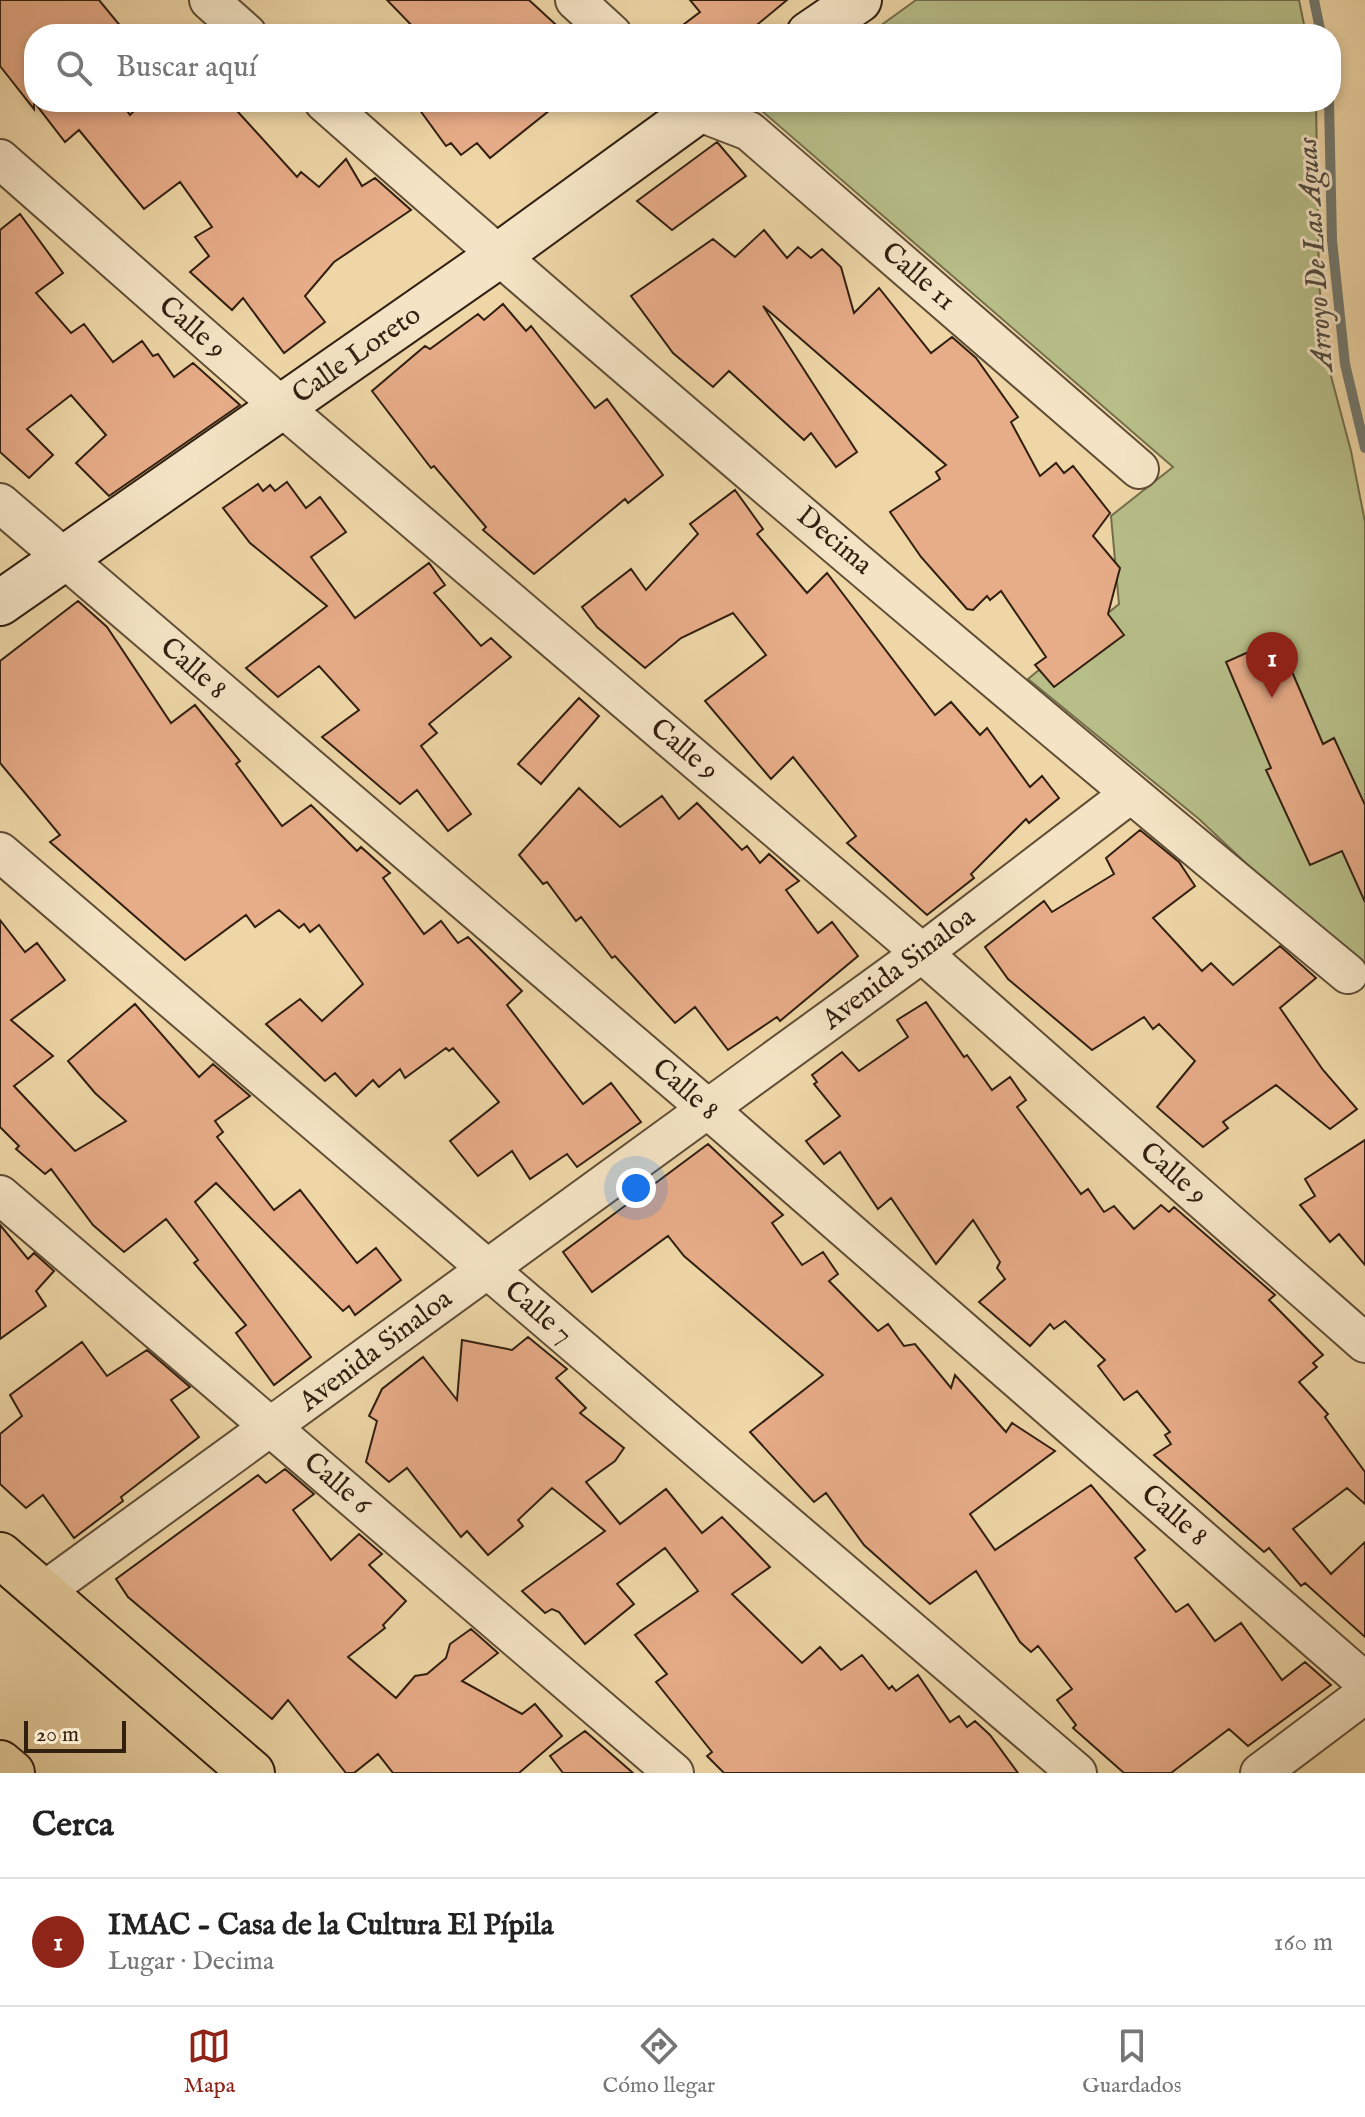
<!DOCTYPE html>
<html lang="es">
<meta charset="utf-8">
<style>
:root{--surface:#fff;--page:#f6f6f6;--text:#222;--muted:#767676;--line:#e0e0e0;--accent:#8f2418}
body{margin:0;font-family:"IM FELL English",serif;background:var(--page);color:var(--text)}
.scale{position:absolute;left:24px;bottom:20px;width:102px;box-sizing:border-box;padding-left:8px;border:4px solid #311f10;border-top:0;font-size:22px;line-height:28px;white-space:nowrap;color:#311f10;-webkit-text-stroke:6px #f4e4c5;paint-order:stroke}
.you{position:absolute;left:636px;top:1188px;width:28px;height:28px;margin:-20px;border:6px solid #fff;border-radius:50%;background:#1a73e8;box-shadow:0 0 0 12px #1a73e833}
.badge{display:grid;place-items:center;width:52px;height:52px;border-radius:50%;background:var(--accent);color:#fff;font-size:26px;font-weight:700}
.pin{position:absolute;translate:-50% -66px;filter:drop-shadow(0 2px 4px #0008)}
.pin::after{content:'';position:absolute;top:42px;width:28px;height:24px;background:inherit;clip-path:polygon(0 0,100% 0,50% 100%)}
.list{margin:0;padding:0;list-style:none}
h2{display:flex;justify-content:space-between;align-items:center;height:104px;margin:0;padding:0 32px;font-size:34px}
h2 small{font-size:26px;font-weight:400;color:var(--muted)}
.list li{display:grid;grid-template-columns:52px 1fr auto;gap:24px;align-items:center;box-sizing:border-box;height:128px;padding:0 32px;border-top:2px solid var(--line)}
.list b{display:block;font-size:30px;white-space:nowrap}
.list p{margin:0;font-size:26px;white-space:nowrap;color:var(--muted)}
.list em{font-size:26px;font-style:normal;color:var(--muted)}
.icon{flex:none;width:44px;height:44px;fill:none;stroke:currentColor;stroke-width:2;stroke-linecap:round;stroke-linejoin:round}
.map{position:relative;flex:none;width:1365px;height:1773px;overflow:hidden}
.search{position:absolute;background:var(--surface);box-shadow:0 4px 12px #0003;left:24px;right:24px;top:24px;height:88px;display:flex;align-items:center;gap:20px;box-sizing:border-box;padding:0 28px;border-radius:32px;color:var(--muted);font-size:30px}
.sheet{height:232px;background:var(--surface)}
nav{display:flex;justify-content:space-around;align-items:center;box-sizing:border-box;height:112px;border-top:2px solid var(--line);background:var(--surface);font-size:22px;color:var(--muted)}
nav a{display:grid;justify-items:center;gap:4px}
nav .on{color:var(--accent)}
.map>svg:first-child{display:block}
</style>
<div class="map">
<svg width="1365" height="1773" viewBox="0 0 1365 1773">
<rect width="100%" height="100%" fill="#eed6a6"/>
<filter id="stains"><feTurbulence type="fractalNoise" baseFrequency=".0025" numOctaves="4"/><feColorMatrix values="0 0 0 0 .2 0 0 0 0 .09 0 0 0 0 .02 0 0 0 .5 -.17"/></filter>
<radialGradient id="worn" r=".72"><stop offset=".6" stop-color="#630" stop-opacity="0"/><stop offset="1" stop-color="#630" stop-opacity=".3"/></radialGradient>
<path fill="#b7be88" stroke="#746e4c" stroke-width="2" d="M916,0H1299L1306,34H869Z
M774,102H1316L1319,283L1327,361L1351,451L1365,522V975L1199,819L1028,679L1119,604L1111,516L1173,467L762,111Z"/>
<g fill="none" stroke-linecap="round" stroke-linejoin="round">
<path stroke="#727a71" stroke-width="10" d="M1314,0L1321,34
M1329,102L1332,240L1345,364L1365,448"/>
</g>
<path fill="#e7ac88" stroke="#311f10" stroke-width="2" d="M0,0H99L127,34H34V102H121L130,115L143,102H229L297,177L301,172L319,187L346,159L362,186L375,178L411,210L334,262L305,296L325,322L284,353L243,298L232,310L190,272L209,256L195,237L212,227L180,182L144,209L79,130L65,142L34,102V109L0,66Z
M387,0H529L566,34H420Z
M690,0H787L746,34H671L700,12Z
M414,102H560L490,158L477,143L461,155L451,143L446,146Z
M717,142L746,176L672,230L637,201Z
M20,214L63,273L36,293L71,333L84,324L113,362L142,341L153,356L158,354L174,377L193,363L240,405L109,496L76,463L106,435L71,395L27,429L53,455L29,478L0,452V230Z
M764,230L787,258L798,247L811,258L822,249L841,267L854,313L879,288L931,353L952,337L976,358L1018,417L1011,422L1040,476L1056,463L1064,473L1073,466L1110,513L1093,536L1120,568L1108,614L1124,635L1054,687L1035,665L1046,657L1001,591L990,600L987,596L973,610L967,609L921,557L890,512L940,479L936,472L946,465L763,306L857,452L836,467L811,433L804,440L729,371L713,387L673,353L631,296L713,239L735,257Z
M503,304L526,331L531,326L595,408L607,399L663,475L628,503L625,499L534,574L483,530L486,527L434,466L431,468L372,391L425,346L430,349L478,314L484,320Z
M287,482L306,508L320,497L346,532L311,557L355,618L429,563L445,585L434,593L481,646L491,638L511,657L429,724L437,733L421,746L471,814L448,831L417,790L400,804L322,737L359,710L319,666L278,697L246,668L327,606L250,543L223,508L258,484L263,491L270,485L275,491Z
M735,490L763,529L757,534L807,593L827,573L935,715L951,702L980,735L987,728L1030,787L1042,776L1059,798L1029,823L1026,819L971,874L974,878L927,915L847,843L856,836L793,757L771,779L705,701L766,655L733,613L681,638L645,668L597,627L582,607L631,569L646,590L698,534L690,524Z
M78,601L107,627L171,723L195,705L240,761L236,764L282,826L311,805L357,851L361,847L390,873L383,878L424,934L441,921L458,943L468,937L522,991L507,1005L583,1104L611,1083L641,1122L577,1167L567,1154L530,1179L512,1151L478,1176L450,1141L499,1102L453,1048L449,1051L446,1048L405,1078L400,1069L379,1087L373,1080L356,1096L335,1073L325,1081L266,1024L300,999L322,1021L363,984L319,925L310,932L304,924L299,928L279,910L255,927L246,915L185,960L50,842L60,835L0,763V661Z
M1278,639L1323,744L1334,738L1365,805V902L1342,851L1310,865L1266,770L1271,768L1226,662Z
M579,698L599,716L541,784L518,764Z
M579,788L620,827L662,796L679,819L697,803L742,850L747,846L760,863L769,854L799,881L786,890L818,933L832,922L858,956L780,1021L777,1017L728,1050L695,1007L675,1023L615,956L612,958L581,917L576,921L547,882L543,884L519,855Z
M1140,830L1179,862L1195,886L1153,918L1202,971L1211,963L1233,985L1280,946L1316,978L1280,1008L1323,1070L1357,1109L1330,1129L1276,1085L1223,1122L1228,1128L1203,1147L1157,1107L1195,1061L1159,1024L1153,1029L1144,1017L1092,1050L1008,979L985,947L1044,901L1052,912L1114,874L1106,858Z
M0,920L25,952L37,943L65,980L11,1020L53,1056L14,1086L75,1151L126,1121L95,1093L68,1061L135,1004L199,1077L213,1064L250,1096L215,1121L223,1132L217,1137L274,1210L300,1190L357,1263L376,1248L401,1280L355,1315L349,1306L343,1311L216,1183L195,1202L311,1357L274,1385L236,1333L246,1325L194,1263L198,1260L166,1219L124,1252L93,1225L51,1169L45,1174L16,1149L19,1146L0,1127Z
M926,1002L964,1057L967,1055L992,1090L1010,1077L1026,1100L1017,1107L1081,1194L1088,1189L1104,1212L1114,1206L1134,1229L1161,1205L1169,1212L1174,1207L1275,1295L1269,1300L1323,1355L1313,1363L1317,1367L1299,1382L1328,1414L1325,1417L1365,1472V1504L1347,1488L1293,1529L1331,1574L1365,1542V1637L1305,1583L1301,1586L1269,1548L1264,1552L1154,1455L1171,1444L1165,1435L1170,1432L1137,1391L1124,1400L1098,1366L1105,1360L1065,1321L1054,1329L1050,1324L1030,1346L979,1302L1005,1279L997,1268L1000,1262L973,1220L936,1264L891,1198L878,1209L840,1152L824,1164L806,1141L840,1116L814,1084L817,1082L812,1075L842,1052L859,1071L908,1037L897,1020Z
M1365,1140V1265L1339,1234L1330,1242L1300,1205L1315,1196L1305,1179Z
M708,1144L783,1215L772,1223L802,1265L823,1252L838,1274L829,1281L878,1331L888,1324L904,1346L915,1344L951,1388L955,1375L1006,1432L1012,1423L1055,1451L970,1514L995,1550L1091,1485L1145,1550L1135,1558L1176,1612L1188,1604L1215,1641L1241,1623L1282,1680L1305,1662L1331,1685L1248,1746L1229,1729L1171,1773H1124L1073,1728L1076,1725L1057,1700L1072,1689L1038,1646L1031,1652L1020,1642L976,1571L930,1604L864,1545L826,1493L814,1502L750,1432L823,1375L684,1256L668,1236L592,1292L563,1252Z
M0,1225L28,1259L34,1253L54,1271L36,1291L46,1306L0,1339Z
M528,1337L567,1369L556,1378L586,1408L580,1413L624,1448L615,1461L586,1482L620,1524L666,1489L702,1533L722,1517L770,1567L732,1594L802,1663L820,1647L841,1670L862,1655L889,1689L892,1686L896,1691L918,1675L950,1722L959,1716L967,1727L975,1721L990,1735L1018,1773H724L707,1756L712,1752L656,1682L667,1674L635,1635L698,1591L665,1548L617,1584L634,1604L585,1644L559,1612L552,1609L545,1613L522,1591L605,1531L552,1488L518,1520L523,1526L488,1555L467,1531L461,1537L407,1468L389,1482L366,1462L377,1421L369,1416L382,1389L423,1357L457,1400L462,1340L512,1350Z
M82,1342L107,1376L147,1350L190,1387L171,1400L199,1437L121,1497L123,1501L74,1538L43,1495L26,1508L0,1484V1434L22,1416L10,1395Z
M285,1469L314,1494L293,1510L331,1560L359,1534L382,1554L369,1565L406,1601L383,1625L385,1628L348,1657L396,1698L415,1676L427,1674L446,1658L450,1644L471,1629L498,1653L462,1681L522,1714L535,1704L562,1736L519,1773H393L378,1754L354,1773H346L288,1700L272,1719L128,1597L116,1579L258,1475L266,1483Z
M585,1731L633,1773H563L550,1756Z"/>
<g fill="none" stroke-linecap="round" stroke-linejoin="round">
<defs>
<path id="street" d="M209,0L247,34
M575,0L612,34
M324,102C660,399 1003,688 1348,974
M687,102L697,111L749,131L1139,469
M0,159L282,407L922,953L1365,1343
M0,503L708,1109L1365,1682
M0,852L1077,1773
M0,1195L674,1773
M43,1592L922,953L1130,794
M1260,1773L1365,1694"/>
<path id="secondary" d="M809,34L859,0
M0,603L498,256L710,102"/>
<path id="primary" d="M0,1555L252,1773
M0,1763L12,1773"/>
</defs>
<use href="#street" stroke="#604d36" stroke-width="42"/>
<use href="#secondary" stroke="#311f10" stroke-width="48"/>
<use href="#primary" stroke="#311f10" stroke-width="48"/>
<use href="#street" stroke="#f4e4c5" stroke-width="38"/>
<use href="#secondary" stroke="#f4e4c5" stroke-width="44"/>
<use href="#primary" stroke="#eed6a6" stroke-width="44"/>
</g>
<g text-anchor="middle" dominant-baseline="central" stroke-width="6" stroke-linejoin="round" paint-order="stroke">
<g font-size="28" fill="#311f10" stroke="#f4e4c5">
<text transform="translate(918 277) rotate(41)">Calle 11</text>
<text transform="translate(192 328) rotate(41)">Calle 9</text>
<text transform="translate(357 355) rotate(-35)">Calle Loreto</text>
<text transform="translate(834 541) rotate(40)">Decima</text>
<text transform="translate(193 669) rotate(41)">Calle 8</text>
<text transform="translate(684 750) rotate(40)">Calle 9</text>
<text transform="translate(899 969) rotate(-37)">Avenida Sinaloa</text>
<text transform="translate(685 1090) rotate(41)">Calle 8</text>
<text transform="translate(1173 1174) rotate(41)">Calle 9</text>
<text transform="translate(538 1313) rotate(41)">Calle 7</text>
<text transform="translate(376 1351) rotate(-37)">Avenida Sinaloa</text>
<text transform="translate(337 1484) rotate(41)">Calle 6</text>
<text transform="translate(1174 1516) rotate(41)">Calle 8</text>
</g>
<g font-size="30" font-style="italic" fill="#524c41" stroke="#f4e4c5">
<text transform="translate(1316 254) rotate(-94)">Arroyo De Las Aguas</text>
</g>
</g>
<rect width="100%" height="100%" filter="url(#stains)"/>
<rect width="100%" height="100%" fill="url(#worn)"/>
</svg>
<div class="scale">20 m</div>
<div class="you"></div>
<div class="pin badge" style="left:1272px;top:698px">1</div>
<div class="search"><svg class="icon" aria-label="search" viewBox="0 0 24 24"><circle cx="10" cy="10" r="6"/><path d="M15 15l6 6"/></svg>Buscar aquí</div>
</div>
<section class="sheet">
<h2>Cerca<small></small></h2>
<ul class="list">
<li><span class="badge">1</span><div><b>IMAC - Casa de la Cultura El Pípila</b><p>Lugar · Decima</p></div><em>160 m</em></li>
</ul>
</section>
<nav>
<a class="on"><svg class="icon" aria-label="map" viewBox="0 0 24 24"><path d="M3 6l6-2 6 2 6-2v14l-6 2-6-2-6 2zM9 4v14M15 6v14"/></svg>Mapa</a>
<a><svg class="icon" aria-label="directions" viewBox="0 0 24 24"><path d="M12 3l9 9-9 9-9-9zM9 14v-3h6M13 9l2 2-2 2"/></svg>Cómo llegar</a>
<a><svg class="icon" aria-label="saved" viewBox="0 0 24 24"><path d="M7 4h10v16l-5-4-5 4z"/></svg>Guardados</a>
</nav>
